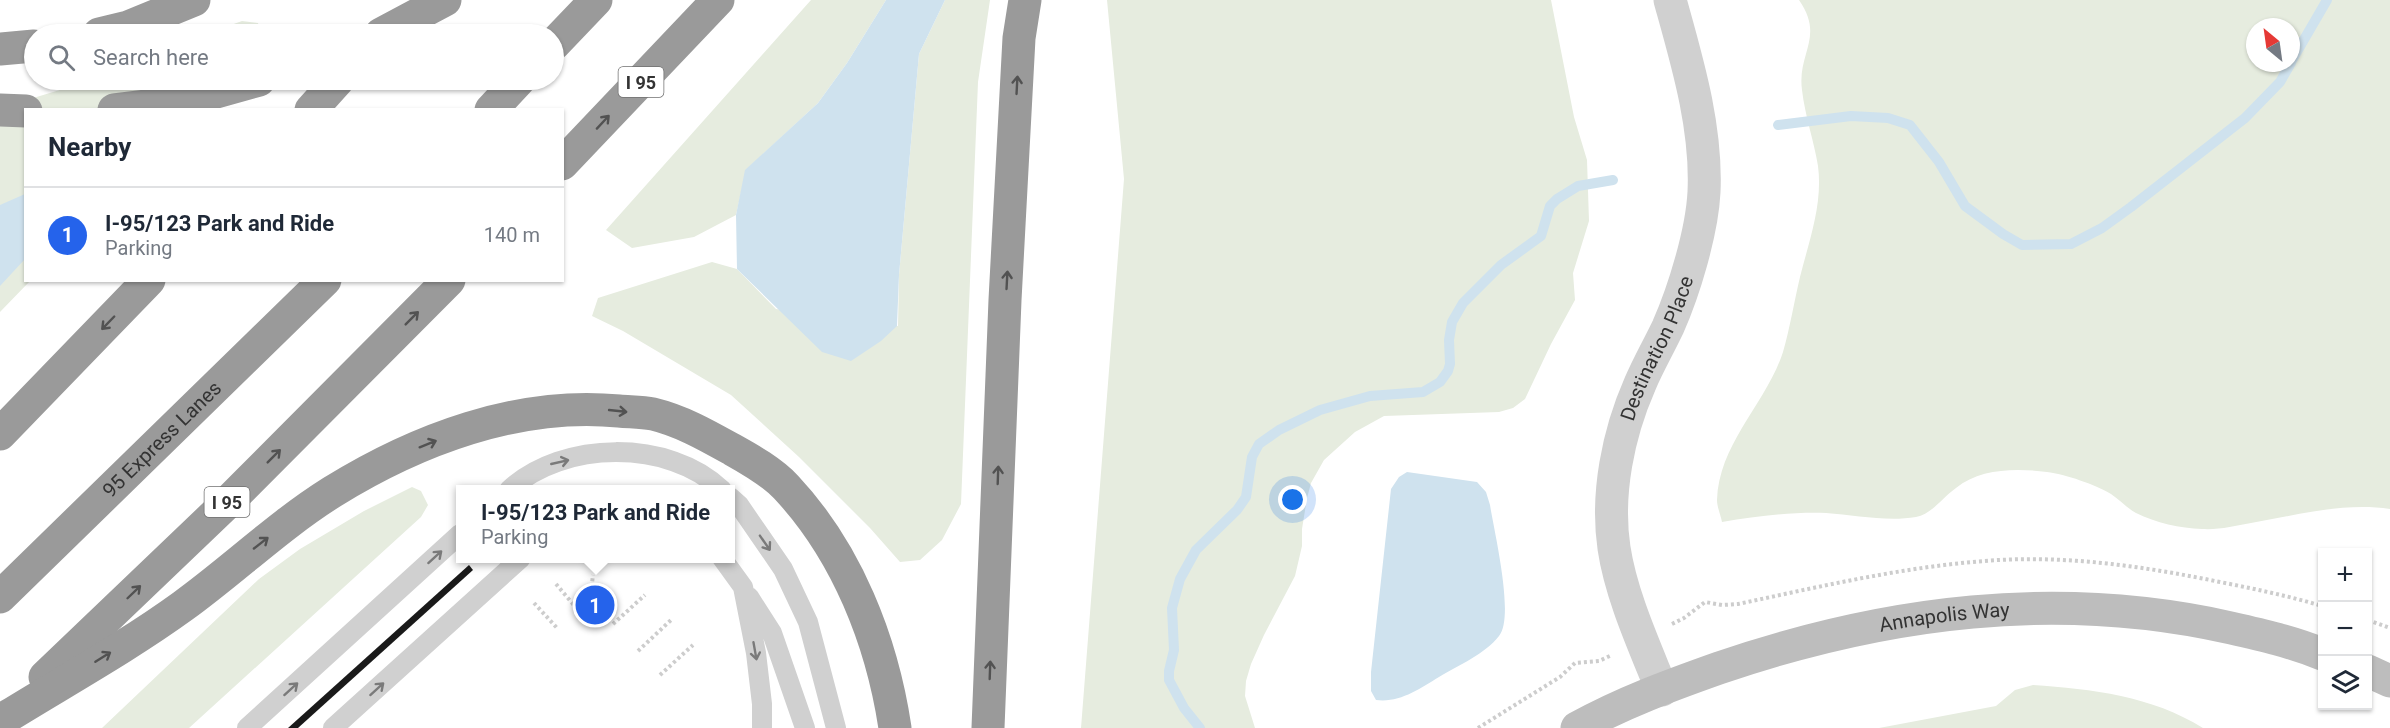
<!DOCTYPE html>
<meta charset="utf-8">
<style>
:root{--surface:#fff;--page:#f2f2f3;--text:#1f2937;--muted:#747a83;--line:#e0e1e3;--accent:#2563eb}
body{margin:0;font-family:Roboto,sans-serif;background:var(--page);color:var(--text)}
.controls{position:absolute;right:18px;bottom:18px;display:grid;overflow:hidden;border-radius:0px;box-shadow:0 2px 4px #0004}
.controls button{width:54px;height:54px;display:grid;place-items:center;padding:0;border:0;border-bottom:2px solid var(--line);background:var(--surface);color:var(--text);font:30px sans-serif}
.compass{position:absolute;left:2246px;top:18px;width:54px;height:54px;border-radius:50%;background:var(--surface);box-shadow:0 2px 4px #0004;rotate:331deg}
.you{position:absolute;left:1293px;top:500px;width:21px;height:21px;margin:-15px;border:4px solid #fff;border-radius:50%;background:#1a73e8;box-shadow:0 0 0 9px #1a73e833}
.badge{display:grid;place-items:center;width:39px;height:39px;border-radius:50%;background:var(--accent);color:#fff;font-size:20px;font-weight:700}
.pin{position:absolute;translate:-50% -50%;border:3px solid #fff;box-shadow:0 2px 6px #0006}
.popup{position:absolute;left:456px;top:485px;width:279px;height:78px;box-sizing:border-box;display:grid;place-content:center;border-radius:0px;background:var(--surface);filter:drop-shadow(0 2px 4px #0005);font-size:20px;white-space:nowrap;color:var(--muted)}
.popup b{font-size:22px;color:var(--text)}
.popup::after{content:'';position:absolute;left:50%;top:100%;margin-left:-12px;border:12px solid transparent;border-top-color:var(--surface)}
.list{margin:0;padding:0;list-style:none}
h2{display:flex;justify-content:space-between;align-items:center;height:78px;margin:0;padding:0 24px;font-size:26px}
h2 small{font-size:20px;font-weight:400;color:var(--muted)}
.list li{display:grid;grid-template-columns:39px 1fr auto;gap:18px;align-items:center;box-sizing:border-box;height:96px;padding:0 24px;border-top:2px solid var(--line)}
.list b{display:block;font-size:22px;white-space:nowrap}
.list p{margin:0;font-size:20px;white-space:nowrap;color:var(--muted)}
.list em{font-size:20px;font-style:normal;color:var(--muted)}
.icon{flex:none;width:33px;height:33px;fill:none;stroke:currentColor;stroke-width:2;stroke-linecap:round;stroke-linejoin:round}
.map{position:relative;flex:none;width:2390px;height:728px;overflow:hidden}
.search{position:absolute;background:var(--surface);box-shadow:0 2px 4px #0004;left:24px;top:24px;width:540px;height:66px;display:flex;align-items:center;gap:15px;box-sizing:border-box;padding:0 21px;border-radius:33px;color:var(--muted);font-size:22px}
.panel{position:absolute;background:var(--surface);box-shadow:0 2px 4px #0004;left:24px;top:108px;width:540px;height:174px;border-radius:0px}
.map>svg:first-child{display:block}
</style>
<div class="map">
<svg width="2390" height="728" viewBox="0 0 2390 728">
<rect width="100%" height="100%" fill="#fff"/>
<path fill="#e6ecdf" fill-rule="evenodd" d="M811,0H886L847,63L818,103L746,170L736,215L694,237L632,248L606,230Z
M945,0H990L978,82L961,504L942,540L920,560L900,562L870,528L799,457L731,395L623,331L592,316L598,298L712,262L737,269L776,309L898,326L899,275L919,54Z
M1107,0H1551L1574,117L1587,160L1589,221L1573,273L1575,300L1551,344L1525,399L1513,408L1499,412L1384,416L1355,432L1324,460L1311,483L1307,498L1302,529V546L1295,576L1264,635L1251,664L1246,681L1245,696L1255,728H1081L1124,179Z
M1799,0H2390V509C2344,502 2297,515 2251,523C2235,526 2219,530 2202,529C2180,528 2156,523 2136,513C2127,508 2120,500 2111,494C2096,485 2065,474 2047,472C2017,468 1980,468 1956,488C1943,497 1932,514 1916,517C1887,522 1855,515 1826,513C1790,512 1757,516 1722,522C1721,516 1717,507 1717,500C1719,443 1766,404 1783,352C1790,328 1794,302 1800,277C1809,241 1823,204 1818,166C1814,141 1805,116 1802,90C1797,53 1825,37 1799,0ZM2255,27H2291V63H2255Z
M242,21L258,23L261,34H206Z
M93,80H224L195,109L26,110V280L30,281L0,312V108Z
M412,487L421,491L428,505L421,517L189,728H102L259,579L300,549L364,511Z
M2033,685C2092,689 2152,696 2203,728H1879L1996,706L2015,690Z"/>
<path fill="#cfe2ee" d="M886,0H945L919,54L899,275L897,326L881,341L851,361L822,352L737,269L736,215L745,170L818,103L847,63Z
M25,194V259L0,286V205Z
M1407,472L1477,482L1486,492L1490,505C1494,531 1515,617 1499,636C1485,654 1459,665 1439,677C1419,689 1400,703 1376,700L1371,691V672L1391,489L1399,477Z"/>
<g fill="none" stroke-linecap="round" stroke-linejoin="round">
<path stroke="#cfe2ee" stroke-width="10" d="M2291,62L2327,0
M1778,125L1851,116L1888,118L1910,125L1939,162L1965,206L2003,234L2022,245L2071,244L2102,228L2131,207L2245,118L2280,82L2291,63
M1200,728L1184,708L1169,680V671L1174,650L1172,608L1180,579L1196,550L1237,510L1246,497L1252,457L1259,444L1279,430L1320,410L1370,396L1423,392L1440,382L1448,371L1450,364L1449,340L1452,322L1463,303L1501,265L1541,236L1550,206L1557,199L1578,186L1613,180"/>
</g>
<path fill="#1a1a1a" d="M469,565L473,570L298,728H288Z"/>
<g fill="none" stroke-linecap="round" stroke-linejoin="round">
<path stroke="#cdcdcd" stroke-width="4" stroke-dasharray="3 3" stroke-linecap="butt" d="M556,584L578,610
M590,599L593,575
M534,603L558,629
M2368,620L2390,628
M613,624L645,595
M1672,624L1684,618L1705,602L1722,605L1738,604C1823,586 1911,565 1999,560C2074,556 2147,567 2220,582C2255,589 2289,596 2322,606
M638,651L671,620
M660,675L693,645
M1478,728L1560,677L1575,663L1599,661L1612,655"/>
<path stroke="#d0d0d0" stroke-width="20" d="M509,490C563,440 669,439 722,490
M730,497L739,505L783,569L808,622L836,728
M722,558L743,587L756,653L762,704V728
M749,597L772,633L805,728
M247,728L460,534
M333,728L521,558"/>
<path stroke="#d0d0d0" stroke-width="33" id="s1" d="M1662,690C1644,645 1621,595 1614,548C1606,494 1618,434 1640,384C1648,365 1659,346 1668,327C1684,291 1702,232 1704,192C1707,127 1687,61 1670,0"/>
<g stroke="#bdbdbd" stroke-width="33">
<path d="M2368,671L2390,681"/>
<path id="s2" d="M1577,728C1622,703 1671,685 1719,668C1886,611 2057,589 2231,628C2262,635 2293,642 2322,654"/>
</g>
<g stroke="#9a9a9a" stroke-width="33">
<path d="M99,34L128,27L194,0"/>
<path d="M381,34L445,0"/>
<path d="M554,44L596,0"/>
<path d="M0,49L34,46"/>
<path d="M0,110L26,111"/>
<path d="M114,110L180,102L259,80"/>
<path d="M311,110L338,80"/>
<path d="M491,110L519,80"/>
<path d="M562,164L718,0"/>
<path d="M0,434L149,280"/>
<path id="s3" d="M0,597L325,280"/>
<path d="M45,677L228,502L449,280"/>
<path d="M0,721C61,683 125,648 183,606C234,569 278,526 332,492C416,440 518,401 619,411C630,412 642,412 653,414C682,421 708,436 733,450C751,460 772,472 786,487C847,552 882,641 895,728"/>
<path d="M988,728L1005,300L1019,38L1025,0"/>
</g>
</g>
<defs><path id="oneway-shaft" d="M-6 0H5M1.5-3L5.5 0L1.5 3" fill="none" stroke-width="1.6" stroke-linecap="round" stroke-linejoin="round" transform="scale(1.5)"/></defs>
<g stroke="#525252">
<use href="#oneway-shaft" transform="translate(1017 85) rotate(-87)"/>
<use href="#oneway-shaft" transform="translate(603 122) rotate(-47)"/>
<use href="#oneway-shaft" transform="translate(1007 280) rotate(-87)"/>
<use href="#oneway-shaft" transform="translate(412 318) rotate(-45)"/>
<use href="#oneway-shaft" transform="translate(108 323) rotate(134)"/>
<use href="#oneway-shaft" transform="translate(618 411) rotate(6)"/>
<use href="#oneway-shaft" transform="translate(428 444) rotate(-22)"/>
<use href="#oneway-shaft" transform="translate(274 456) rotate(-45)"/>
<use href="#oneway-shaft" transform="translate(998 475) rotate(-88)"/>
<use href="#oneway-shaft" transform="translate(261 543) rotate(-38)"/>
<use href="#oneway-shaft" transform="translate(134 592) rotate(-44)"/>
<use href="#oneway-shaft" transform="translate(103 657) rotate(-32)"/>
<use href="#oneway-shaft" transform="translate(990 670) rotate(-88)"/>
</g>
<g stroke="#7a7a7a">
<use href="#oneway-shaft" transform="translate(560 462) rotate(-13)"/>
<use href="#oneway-shaft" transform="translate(765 543) rotate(55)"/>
<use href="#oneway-shaft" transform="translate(435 557) rotate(-42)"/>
<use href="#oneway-shaft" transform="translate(755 651) rotate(80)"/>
<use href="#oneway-shaft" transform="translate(291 689) rotate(-42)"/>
<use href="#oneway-shaft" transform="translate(377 689) rotate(-42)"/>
</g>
<g text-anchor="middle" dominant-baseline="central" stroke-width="6" stroke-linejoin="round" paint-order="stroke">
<g fill="#fff" stroke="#707070" stroke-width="1.5">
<rect x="618.5" y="67" width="45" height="30" rx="4.5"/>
<rect x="204.5" y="487" width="45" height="30" rx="4.5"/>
</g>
<g font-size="18" font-weight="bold" fill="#333">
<text x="641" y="82">I 95</text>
<text x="227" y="502">I 95</text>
</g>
<g font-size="20" fill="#333" stroke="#fff">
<text stroke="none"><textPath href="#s1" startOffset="358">Destination Place</textPath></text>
<text stroke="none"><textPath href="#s3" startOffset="226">95 Express Lanes</textPath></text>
<text stroke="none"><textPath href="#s2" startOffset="386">Annapolis Way</textPath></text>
</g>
</g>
</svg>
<div class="controls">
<button>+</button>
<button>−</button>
<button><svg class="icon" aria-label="layers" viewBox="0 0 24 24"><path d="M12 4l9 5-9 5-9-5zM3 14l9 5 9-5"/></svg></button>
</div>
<svg class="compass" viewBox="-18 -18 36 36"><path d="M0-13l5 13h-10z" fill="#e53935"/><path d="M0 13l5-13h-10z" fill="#747a83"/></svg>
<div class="you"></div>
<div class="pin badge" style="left:595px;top:605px">1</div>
<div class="popup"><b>I-95/123 Park and Ride</b>Parking</div>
<div class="search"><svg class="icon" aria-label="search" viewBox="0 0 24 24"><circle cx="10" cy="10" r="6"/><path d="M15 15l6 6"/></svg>Search here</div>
<section class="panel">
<h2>Nearby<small></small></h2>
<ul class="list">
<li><span class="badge">1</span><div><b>I-95/123 Park and Ride</b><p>Parking</p></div><em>140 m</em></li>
</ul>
</section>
</div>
